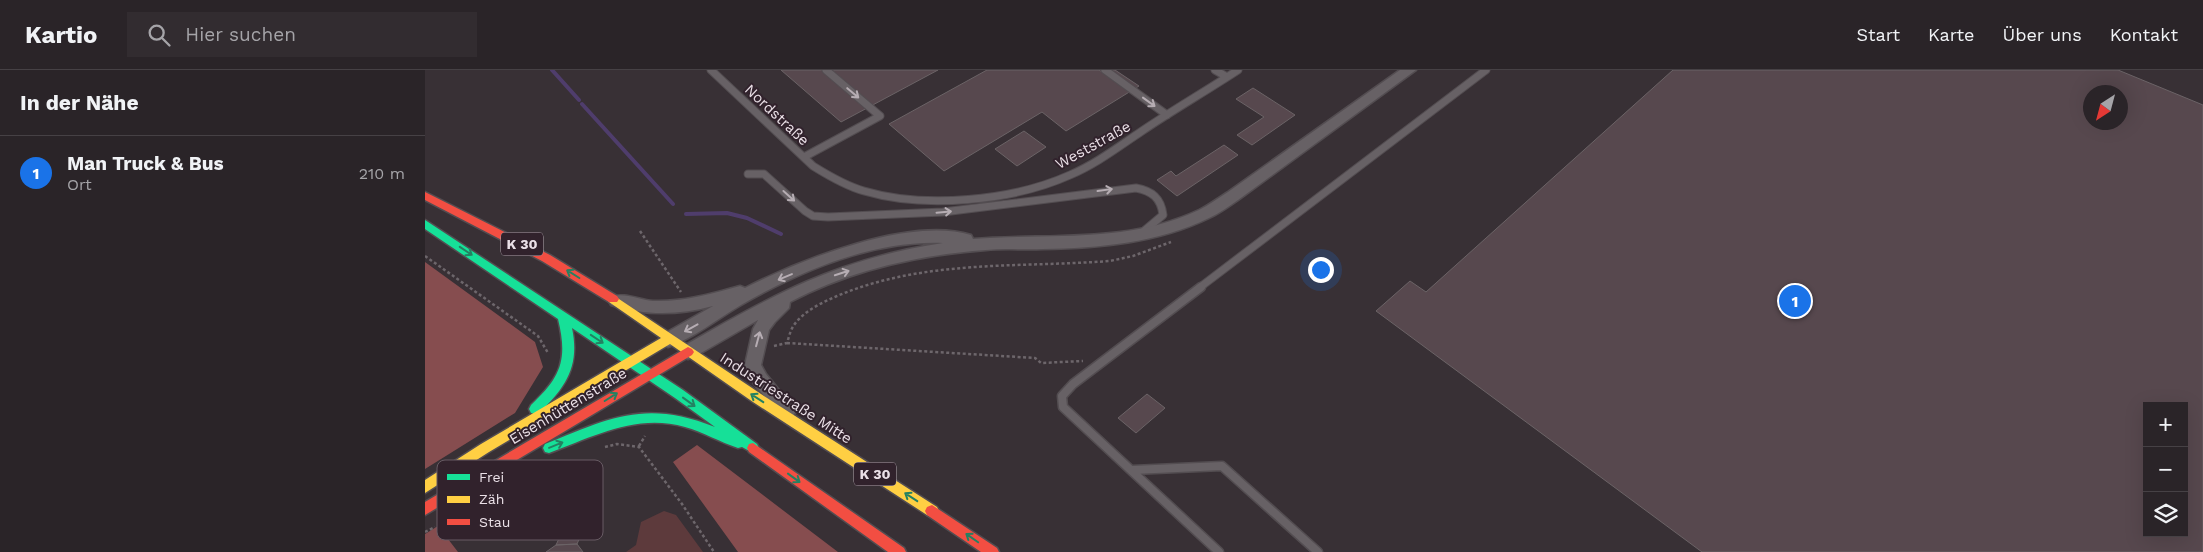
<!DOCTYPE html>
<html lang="de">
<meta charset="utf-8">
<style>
:root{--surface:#2a2428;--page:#322c30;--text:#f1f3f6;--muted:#a5a4a8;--line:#464145;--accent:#1a73e8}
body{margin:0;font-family:"Work Sans",sans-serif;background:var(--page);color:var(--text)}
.controls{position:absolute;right:15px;bottom:15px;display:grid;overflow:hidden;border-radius:0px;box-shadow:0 5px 20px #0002}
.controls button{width:45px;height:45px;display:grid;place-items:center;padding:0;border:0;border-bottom:1px solid var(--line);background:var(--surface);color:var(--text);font:25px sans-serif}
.compass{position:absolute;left:1658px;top:15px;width:45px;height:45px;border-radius:50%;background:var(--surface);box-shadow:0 5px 20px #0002;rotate:216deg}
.you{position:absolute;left:895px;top:199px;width:18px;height:18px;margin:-12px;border:4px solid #fff;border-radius:50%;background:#1a73e8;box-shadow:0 0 0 8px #1a73e833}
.badge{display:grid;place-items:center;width:32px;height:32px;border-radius:50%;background:var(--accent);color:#fff;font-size:16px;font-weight:700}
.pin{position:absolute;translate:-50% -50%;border:2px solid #fff;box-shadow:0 1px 5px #0006}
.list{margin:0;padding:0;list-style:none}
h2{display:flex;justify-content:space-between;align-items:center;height:65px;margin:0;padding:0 20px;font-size:21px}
h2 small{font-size:16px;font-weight:400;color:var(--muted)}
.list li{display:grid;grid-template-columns:32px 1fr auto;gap:15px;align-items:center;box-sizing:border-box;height:75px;padding:0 20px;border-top:1px solid var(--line)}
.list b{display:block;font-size:19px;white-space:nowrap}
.list p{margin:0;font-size:16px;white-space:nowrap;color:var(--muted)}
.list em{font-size:16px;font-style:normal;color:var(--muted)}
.icon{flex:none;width:28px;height:28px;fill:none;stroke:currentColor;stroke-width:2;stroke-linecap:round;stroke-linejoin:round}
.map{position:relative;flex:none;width:1778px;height:482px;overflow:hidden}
header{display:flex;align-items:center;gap:30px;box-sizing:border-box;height:70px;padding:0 25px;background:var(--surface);border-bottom:1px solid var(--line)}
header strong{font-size:24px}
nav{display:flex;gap:28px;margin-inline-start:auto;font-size:18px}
.search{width:350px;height:45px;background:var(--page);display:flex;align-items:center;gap:12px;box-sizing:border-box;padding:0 18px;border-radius:0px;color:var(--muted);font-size:19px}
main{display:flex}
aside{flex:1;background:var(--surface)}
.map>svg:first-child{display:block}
</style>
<header>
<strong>Kartio</strong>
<div class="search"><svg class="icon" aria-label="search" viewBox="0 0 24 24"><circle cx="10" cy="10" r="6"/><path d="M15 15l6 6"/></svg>Hier suchen</div>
<nav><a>Start</a><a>Karte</a><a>Über uns</a><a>Kontakt</a></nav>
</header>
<main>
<aside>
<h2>In der Nähe<small></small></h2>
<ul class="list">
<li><span class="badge">1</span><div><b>Man Truck &amp; Bus</b><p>Ort</p></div><em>210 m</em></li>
</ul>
</aside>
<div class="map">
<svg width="1778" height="482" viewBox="0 0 1778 482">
<rect width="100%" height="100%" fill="#383035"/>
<path fill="#5d3a3c" d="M239,441L251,445L278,482H201L211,475L216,452Z"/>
<path fill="#864d4f" d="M0,192L110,272L118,297L90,343L0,399Z
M272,375L413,482H313L248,392Z
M13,456L33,482H0V464Z"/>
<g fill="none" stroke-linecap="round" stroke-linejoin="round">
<path stroke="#4f3d6c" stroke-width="4" d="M127,0L154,30
M157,34L248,134
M261,144L302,143L322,148L356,164"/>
</g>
<path fill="#57484e" stroke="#6b6366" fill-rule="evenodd" d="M356,0H513L416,52Z
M562,0H674L679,3L685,0H690L714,16L641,61L617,42L519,101L464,54Z
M1248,0H1693L1778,35V482H1277L951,241L985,211L1001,222ZM1666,22H1696V52H1666ZM1722,336H1759V463H1722Z
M828,18L870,45L827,75L812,65L839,47L811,29Z
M599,61L621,77L592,96L570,79Z
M799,75L813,85L752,126L732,110L746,101L751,106Z
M722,324L740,338L711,363L693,348Z
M167,440L152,474L131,475L147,441Z
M152,474L158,482H121L131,475Z"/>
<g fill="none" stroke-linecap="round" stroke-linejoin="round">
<defs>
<path id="lane-far1" d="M286,0L388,96C404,106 421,116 439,121C500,139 587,131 645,105C671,94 693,77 717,61C748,40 781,21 813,0
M680,0L742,45
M790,0L802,7
M379,87L455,46L401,0
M323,104H339L380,141L388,146L403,147L518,142L711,118C727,121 736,128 738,145L719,161
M774,218L1061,0"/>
<path id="lane" d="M776,217L648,314L637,326L638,337L794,482
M708,400L797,396L893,482"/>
<path id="street" d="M975,0H991L813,130C804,136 795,143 784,148C733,173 674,178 618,179C599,180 580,178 561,180C493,185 426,200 365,232L364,238L350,252L344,260L336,295L341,304L371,341L368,346L362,348L356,346L329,314L320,295L328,259L333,250L269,287L263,289L257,287L255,282L257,277C345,226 415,188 518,173C448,170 375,201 316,235C292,249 269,268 243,277L237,275L235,270L237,265L288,236C255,245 220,246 186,235L184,231L186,227C199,222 214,230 228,231C259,232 286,224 315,216L320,218C375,190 485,146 546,165L548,169C624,163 702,174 774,140C784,135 793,128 803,122Z"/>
<path id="fast" d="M0,150L258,320L332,374L334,378L332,382L328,383L317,377L313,378C295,372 278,362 260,357C211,343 168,367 124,383L120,382L118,378L120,374C184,348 221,329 290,357L250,328L147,258C155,296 141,317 114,343L110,344L106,343L104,339L106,335C136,307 143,290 133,249L0,159Z"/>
<path id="slow" d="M188,225L336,324L512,437L514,441L512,445L507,447L502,445L328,332L245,274L64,382L0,423V410L56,374L236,268L184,232L182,229L184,226Z"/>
<path id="jam" d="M0,122L125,185L192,226L194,229L192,232H184L117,191L0,130Z
M263,277L267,279L269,282L267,285L0,445V432Z
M328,373L479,478L481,482H463L324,382L322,378L324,374Z
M507,435L572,478L574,482H556L502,445L500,441L502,437Z"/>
</defs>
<use href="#lane-far1" stroke="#534d51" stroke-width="9"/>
<use href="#lane" stroke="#534d51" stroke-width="11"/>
<use href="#street" stroke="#534d51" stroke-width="3"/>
<use href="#fast" stroke="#534d51" stroke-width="3"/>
<use href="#slow" stroke="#534d51" stroke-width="3"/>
<use href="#jam" stroke="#534d51" stroke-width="3"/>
<path stroke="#6d666b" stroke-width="2.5" stroke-dasharray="3 2.5" stroke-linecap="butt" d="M215,161L256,222
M0,186L113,266L123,283
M362,273L610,288L616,293L658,291
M349,276L362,273C364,267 365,261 369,255C379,241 396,233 412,226C500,189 592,198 685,191L708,186L746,172
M214,376L220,366
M180,377L192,374L214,377L257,434L289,482
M17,453L96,412L135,395
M0,462L10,457"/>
<use href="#lane-far1" stroke="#676165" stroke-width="7"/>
<use href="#lane" stroke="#676165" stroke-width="8"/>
<use href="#street" fill="#676165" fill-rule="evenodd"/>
<use href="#fast" fill="#16e098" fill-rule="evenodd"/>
<use href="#slow" fill="#ffcf43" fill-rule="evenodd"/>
<use href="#jam" fill="#f24e42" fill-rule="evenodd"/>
</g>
<defs><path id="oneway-shaft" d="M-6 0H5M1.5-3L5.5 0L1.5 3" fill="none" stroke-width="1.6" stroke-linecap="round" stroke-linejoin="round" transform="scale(1.25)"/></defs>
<g stroke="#b6adb3">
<use href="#oneway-shaft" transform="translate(428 23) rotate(40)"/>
<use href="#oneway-shaft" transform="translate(724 32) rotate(36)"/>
<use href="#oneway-shaft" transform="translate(680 120) rotate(-8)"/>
<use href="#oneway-shaft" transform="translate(364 126) rotate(42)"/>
<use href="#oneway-shaft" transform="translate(519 142) rotate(-5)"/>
<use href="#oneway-shaft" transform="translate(417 203) rotate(-18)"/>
<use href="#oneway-shaft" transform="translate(360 207) rotate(157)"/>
<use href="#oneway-shaft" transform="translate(266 258) rotate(151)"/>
<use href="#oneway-shaft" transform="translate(333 269) rotate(-75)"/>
</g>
<g stroke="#248162">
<use href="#oneway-shaft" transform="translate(41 181) rotate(34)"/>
<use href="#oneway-shaft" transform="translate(148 204) rotate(-148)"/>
<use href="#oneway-shaft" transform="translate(172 269) rotate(34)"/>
<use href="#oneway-shaft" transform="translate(186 327) rotate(-32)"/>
<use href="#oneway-shaft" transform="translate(332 328) rotate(-147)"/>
<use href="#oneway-shaft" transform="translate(264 332) rotate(36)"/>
<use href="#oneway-shaft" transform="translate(131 375) rotate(-22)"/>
<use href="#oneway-shaft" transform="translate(369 408) rotate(36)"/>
<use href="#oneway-shaft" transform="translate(486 427) rotate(-147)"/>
<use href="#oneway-shaft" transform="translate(547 468) rotate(-145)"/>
</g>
<g text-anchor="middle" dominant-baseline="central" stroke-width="4" stroke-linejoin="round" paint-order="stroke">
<g fill="#31222c" stroke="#b2a7af" stroke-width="1">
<rect x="76" y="162.5" width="42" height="23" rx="4"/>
<rect x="429" y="392.5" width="42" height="23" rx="4"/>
</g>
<g font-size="14" font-weight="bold" fill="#eae0e7">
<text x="97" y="174">K 30</text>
<text x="450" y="404">K 30</text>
</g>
<g font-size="15" fill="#eae0e7" stroke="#31222c">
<text transform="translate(352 45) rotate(43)">Nordstraße</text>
<text transform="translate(668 75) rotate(-29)">Weststraße</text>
<text transform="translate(361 328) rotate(33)">Industriestraße Mitte</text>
<text transform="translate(143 336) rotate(-31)">Eisenhüttenstraße</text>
</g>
</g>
<rect x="12" y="390" width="166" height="80" rx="8" fill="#31222c" stroke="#685b64" stroke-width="1"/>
<rect x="22" y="404" width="23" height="6" fill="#16e098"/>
<rect x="22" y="426" width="23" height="7" fill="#ffcf43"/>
<rect x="22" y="449" width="23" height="6" fill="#f24e42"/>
<g font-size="14" fill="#eae0e7">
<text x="54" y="412">Frei</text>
<text x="54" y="434">Zäh</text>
<text x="54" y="457">Stau</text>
</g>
</svg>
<div class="controls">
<button>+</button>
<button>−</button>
<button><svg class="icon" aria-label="layers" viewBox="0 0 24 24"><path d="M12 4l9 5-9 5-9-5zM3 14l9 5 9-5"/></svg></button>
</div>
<svg class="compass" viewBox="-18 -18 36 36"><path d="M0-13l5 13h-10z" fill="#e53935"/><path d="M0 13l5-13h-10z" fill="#a5a4a8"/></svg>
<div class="you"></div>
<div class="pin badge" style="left:1370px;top:231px">1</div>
</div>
</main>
